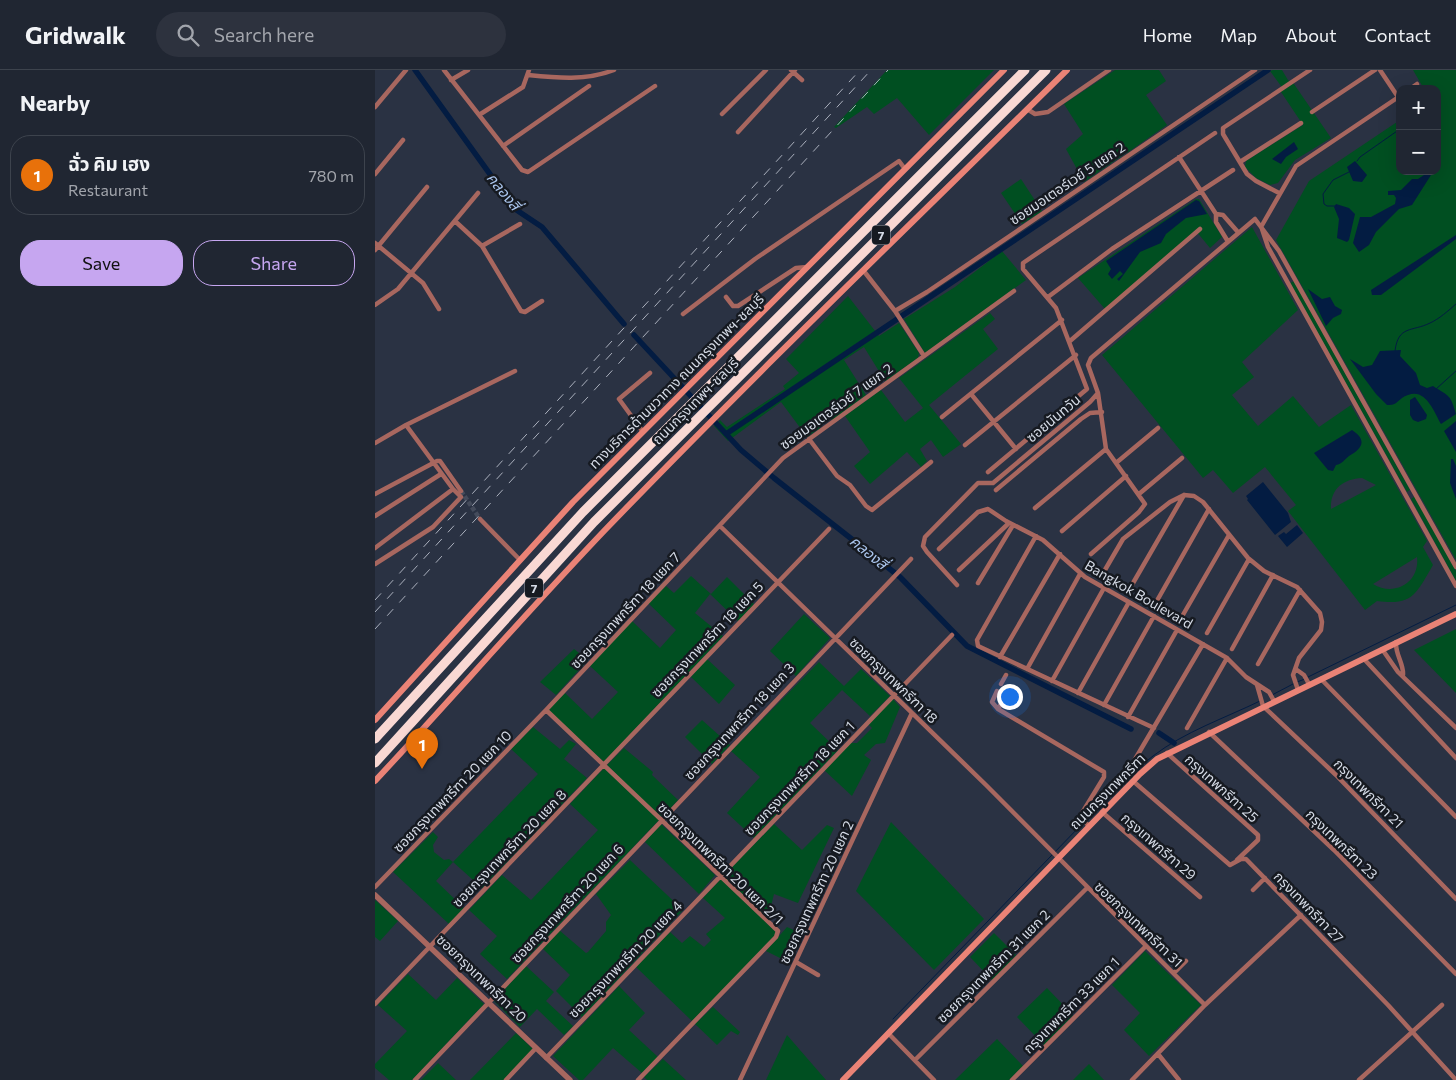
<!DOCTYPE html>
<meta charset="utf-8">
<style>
:root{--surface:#202632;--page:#2d323e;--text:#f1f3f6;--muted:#a2a5ac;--line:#3d434d;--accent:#c6a6f0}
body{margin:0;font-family:Commissioner,"Noto Sans Thai",sans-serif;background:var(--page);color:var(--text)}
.controls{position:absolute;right:15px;top:15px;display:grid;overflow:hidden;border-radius:10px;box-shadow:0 5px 20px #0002}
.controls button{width:45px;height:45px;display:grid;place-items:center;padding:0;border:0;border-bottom:1px solid var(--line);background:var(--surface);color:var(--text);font:25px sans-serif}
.you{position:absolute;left:634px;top:626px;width:18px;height:18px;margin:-12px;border:4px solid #fff;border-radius:50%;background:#1a73e8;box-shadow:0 0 0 8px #1a73e833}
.badge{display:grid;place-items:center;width:32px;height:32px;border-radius:50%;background:var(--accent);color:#fff;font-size:16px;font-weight:700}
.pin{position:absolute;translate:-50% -41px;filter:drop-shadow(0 1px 2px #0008)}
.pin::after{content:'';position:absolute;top:26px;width:18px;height:15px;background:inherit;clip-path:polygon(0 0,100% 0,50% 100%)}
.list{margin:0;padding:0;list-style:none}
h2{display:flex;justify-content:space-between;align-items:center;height:65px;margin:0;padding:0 20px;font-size:21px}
h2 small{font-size:16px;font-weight:400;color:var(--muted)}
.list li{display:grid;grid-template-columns:32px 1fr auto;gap:15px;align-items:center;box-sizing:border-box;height:80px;margin:0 10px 10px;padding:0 10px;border:1px solid var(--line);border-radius:20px}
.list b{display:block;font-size:19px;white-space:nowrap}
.list p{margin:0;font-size:16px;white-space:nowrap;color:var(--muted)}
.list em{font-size:16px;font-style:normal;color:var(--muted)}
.actions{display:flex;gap:10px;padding:15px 20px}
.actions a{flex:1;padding:11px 0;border:1px solid var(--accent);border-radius:20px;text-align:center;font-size:18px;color:var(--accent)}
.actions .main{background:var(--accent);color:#111}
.icon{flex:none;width:28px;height:28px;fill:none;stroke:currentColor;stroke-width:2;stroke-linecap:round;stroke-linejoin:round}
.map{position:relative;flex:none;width:1081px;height:1010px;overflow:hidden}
header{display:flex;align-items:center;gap:30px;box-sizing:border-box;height:70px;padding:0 25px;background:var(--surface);border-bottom:1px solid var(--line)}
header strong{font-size:24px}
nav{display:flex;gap:28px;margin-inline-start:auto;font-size:18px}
.search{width:350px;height:45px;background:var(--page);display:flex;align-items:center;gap:12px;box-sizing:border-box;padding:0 18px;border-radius:28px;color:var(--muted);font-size:19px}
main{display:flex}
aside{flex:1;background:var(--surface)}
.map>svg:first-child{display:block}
</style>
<header>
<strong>Gridwalk</strong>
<div class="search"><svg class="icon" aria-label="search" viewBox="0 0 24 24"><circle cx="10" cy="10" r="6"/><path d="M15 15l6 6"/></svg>Search here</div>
<nav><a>Home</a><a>Map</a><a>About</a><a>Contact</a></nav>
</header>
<main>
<aside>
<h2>Nearby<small></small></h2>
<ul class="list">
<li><span class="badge" style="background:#e8710a">1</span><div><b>ฉั่ว คิม เฮง</b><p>Restaurant</p></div><em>780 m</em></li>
</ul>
<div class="actions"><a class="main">Save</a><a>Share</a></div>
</aside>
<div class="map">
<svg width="1081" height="1010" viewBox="0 0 1081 1010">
<rect width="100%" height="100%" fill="#2a3243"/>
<path fill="#004f21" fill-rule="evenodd" d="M512,0H619L554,65L522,28L499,44L492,37L461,58L459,57Z
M740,0H784L791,11L771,25L792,55L752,83L741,67L751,83L709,112L691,79L708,64L689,34Z
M898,0H907L913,10L919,14L956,68L920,90L903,113L895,115L881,108L870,97L871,91L928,55L906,22V16L895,1Z
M1038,0H1081V490L901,170L934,111L1025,50V101H1062V19H1049Z
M646,109L667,141L647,154L626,123Z
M821,129H824L847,167L835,178L821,161L730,239L703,208Z
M877,157L923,240L867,292L879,307L857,325L883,356L918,326L944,357L976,335L1052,471L1048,477L1058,495C1041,524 1038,536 1002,531L990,540L913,441L921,435L890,397L858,423L838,400L828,408L727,285ZM987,408L1001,415L956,439C955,419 968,409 987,408ZM1042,487C1045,513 1019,527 998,514Z
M627,181L651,210L550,283L529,249L580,217Z
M919,211L1035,420L1032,422L915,213Z
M473,226L504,266L524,253L544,283L543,288L510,311L489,277L469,290L491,325L457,350L450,340L439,348L445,358L432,367L406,332L353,371L339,356L345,350L352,357L410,319L408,316L424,303L411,289Z
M615,243L620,249L608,259L623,279L554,335L586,374L568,387L556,370L545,379L552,391L546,397L532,382L495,414L479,396L495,382L470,346L506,320L530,352L548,338L524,308Z
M1040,426L1081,501V511L1036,429Z
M316,506L336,524L352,507L379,534L363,551L335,524L320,543L348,566L229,692L173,640L190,623L217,649L243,622L215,596L257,551L285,578L301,560L273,533L291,516L299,523Z
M429,544L455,568L421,606L395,581Z
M1081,559V623L1039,580Z
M199,579L213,590L181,625L165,612Z
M332,589L360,615L344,634L316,607Z
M444,592L469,616L486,599L515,626L495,646L467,620L435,653L463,680L379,768L352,743L385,707L356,681Z
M518,629L525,637L510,673L501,674L489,685L496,690L477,726L449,700L475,673H482L497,658L493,654Z
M327,650L355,675L337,694L310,667Z
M158,657L185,679L194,670L201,674L189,689L212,708L107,818L78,792L61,811L89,838L74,854L18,802L58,762L63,767L58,775L59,782L69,790L74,789L78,792L163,704L136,679Z
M249,678L278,702L277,705L303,730L289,745L284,746L232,695Z
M229,698L284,750L132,909L105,884L122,866L94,840L127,805L156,830L223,760L195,734Z
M516,752L609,849L559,900L481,821Z
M286,754L340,805L324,824L270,772Z
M399,754L427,780L452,755L459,758L423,833L399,824L393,848L351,809L350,804Z
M255,790L308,840L207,947L181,921L195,905L168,879L184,860L211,883L213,882L231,861V852L236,845L221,824Z
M346,809L400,861V866L317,951L261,897L295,862L307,873L315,866L329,877L336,870L331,864L350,848L328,828Z
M0,830L23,851L5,871L0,867Z
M412,857L428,864L413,892L391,881Z
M619,863L641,885L617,910L595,887Z
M770,881L826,935L774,986L749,960L765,943L737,915Z
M151,896L179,922L171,931L198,956L189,965L162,939L145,957L119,931Z
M33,904L61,930L82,908L109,934L37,1010H14L0,998V994L32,961L3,935Z
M244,916L270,943L254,960L283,987L267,1003L238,978L208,1010H204L178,986Z
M672,918L698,945L669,975L642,947Z
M338,937L365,962L363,965L356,961L342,975L320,954Z
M141,963L158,979L129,1010H95Z
M412,965L451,1010H391Z
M622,969L648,996L634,1010H580Z
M288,989L311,1010H272L269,1007Z
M63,993L81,1010H46Z
M714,994L729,1010H698Z"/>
<path fill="#031c42" d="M919,72L923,79L911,87L906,94L897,89Z
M980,91L992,105L987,112L978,111L972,97Z
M1052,103L1056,105L1037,135L1024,139L1001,162L994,175L984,182L978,173L985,147H996L1020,134L1021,128L1019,125H1013V121L1026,120L1037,109H1043Z
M821,130L824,131L832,144L811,148L791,164L786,173L765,182L744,211L742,209L748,204L745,201L737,209L733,204L736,199L731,191Z
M961,134L974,138L980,144L974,170L972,172L962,168L964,149L959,137Z
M1081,165V169L1006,225H997L996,220Z
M933,219L947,229L955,227L960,236L967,240L966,244L958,248L951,256Z
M1026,280L1025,286L1041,303L1045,315L1052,318L1058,316C1075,327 1075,324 1081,344L1066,354C1059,342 1051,318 1033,325C1023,328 1023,336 1012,335L1001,324L975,289L988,297L997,295L1005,281Z
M1040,327L1052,345L1051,349L1043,352L1038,350L1035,345V330Z
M1081,351V382L1069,361Z
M977,360C992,370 988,378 974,386C969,390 967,394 961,395L958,401L953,400L939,383Z
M1076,389H1078L1081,396V429L1075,413Z
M888,412L913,443L916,452L900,465L872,430L873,429L871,426Z
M922,455L928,463L912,477L903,466L909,462L911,464Z"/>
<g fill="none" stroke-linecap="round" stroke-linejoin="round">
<path stroke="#031c42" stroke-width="1" d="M982,91L985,87L1025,59
M961,136H952L949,134L948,124L958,110L974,102
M1020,281C1023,255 1037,262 1055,253C1064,249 1073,241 1081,234
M1061,319L1081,301
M933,607L1081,535
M922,612L930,609
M897,625L918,614
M711,751C732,728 754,705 778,686C809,662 850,648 885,631
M518,949L708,753"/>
<path stroke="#031c42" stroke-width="5.5" d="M40,0L140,139L167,157L249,254
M259,265L366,380L399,408L525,507L592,576L756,659
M351,364L893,0
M784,663L799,673"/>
<path stroke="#444b5b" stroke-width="4.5" stroke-dasharray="4.5 2" stroke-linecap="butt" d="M86,421L105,449"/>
<path stroke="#a8675f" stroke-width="4.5" d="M69,0L147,100L153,102L280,16
M416,0L427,10
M1005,0L1023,27
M153,5C182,8 211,11 239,0
M76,10L93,0
M1035,19L1042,14
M0,37L31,0
M652,39L660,44L673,42L734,0
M937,42L1000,0
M347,44L391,0
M104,45L148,17L154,0
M363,62L420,0
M128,76L214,16
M804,87L841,144V152L852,170
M865,92L926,53
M0,104L28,70
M904,123L881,111L872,104L848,64V58L935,0
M841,144L848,145L862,161
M81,152L107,176L146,241L150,242L167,231
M886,157L921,96L1025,26
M887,159L893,177L1081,516
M0,173L48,213L64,239
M107,176L145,154
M0,180L52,117
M488,200L520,241L549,286
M351,227L358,236H363L421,198L432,197
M673,227L737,179L858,100
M0,235L23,219L103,123
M520,241L552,222L880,0
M308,244L380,189L524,91L530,99
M695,271L825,159
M596,324L641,379
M567,347L687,250
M268,362L244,329L275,303
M434,369L462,406L475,415L491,436L497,440L556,392
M0,373L31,355
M590,375L701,285
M741,393L783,358
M613,402L712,319L681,238L648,199V193L840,63
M78,419L31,355L140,301
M621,420L706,349L715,343L727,342
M0,424L62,391H65L86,421
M764,424L807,388
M660,438L731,379
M0,446L66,404
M105,449L145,490
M345,456L611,715L830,935
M687,461L751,406
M661,466L602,570L603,576L779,658
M0,478L78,419L86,427L58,457L0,494
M564,479L603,442L613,439L631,451L668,470L710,507L852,588L871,607L894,622L899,631
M716,484L764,442L770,434L731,379L723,323
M584,500L634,453
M727,505L748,469L795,432L809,425L819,426L828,432L873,488L889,501L922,517L945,543L947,552L946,560L924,588L918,605L923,620
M603,513L638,455
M582,515L552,482L548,476L550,467L603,413H618L715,332L723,323L713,295L716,288L880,149L904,181L1081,497
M754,520L809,425
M779,536L834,439
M805,550L854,465
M832,563L874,489
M1021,572C1020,584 1029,594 1028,605
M857,579L898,505
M1007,579L1023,602L1081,658
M625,587L685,484
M989,589L1081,688
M883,594L925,520
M652,599L705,504
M922,600L929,605L934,614
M946,609L1081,747
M677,611L729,518
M626,614L631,605
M882,615L888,636L961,705L1081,829
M634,620L623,639L729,702V707L707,743L708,750L714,756
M622,621L617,632L623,639
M703,623L754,532
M729,635L779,546
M171,640L403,861L401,867L263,1010
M753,647L802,560
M812,658L852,588
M834,662L959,780L1081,904
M792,683L883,765V770L862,790
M759,691L828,574
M758,711L855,795L866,789H871L1013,935L1081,1010
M727,742L825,827
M0,817L171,640L408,388L639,221
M878,820L890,808
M421,892L443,905
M799,903L811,891
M0,934L454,459
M513,963L559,1010
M783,984L804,1010
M171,988L577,565
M540,990L712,818
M40,1010L536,489
M131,1010L161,978
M365,1010L537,643
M637,1010L771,876
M757,1010L830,935L926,845
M984,1010L1067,935"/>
<path stroke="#a8675f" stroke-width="5.5" d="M0,825L195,1010"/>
<path stroke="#ea8376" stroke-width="6" d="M0,650L198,432L629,0
M0,711C77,628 151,543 229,461C380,304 537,153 692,0
M468,1010L765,704L782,689L1081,544"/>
<path stroke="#f9d8d3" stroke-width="9" d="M0,669L208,442L650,0
M0,693L219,452L671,0"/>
<path stroke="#aab0bd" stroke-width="1" stroke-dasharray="9 9" stroke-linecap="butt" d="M0,530L485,0
M0,542L496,0
M0,559L513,0"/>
</g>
<g text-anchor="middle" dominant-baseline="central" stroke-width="5" stroke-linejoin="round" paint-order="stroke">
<g fill="#161a21" stroke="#9ca1ab" stroke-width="1">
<rect x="497" y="155.5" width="18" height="19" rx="4"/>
<rect x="150" y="508.5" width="18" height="19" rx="4"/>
</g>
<g font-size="12" font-weight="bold" fill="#d5dbe6">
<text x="506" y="165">7</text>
<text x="159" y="518">7</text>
</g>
<g font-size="14" fill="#d5dbe6" stroke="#161a21">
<text transform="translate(692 113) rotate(-34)">ซอยมอเตอร์เวย์ 5 แยก 2</text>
<text transform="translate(301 311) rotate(-45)">ทางบริการด้านขวาทาง ถนนกรุงเทพฯ-ชลบุรี</text>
<text transform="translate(320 331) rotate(-45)">ถนนกรุงเทพฯ-ชลบุรี</text>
<text transform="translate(461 336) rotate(-36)">ซอยมอเตอร์เวย์ 7 แยก 2</text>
<text transform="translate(678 348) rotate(-40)">ซอยนันทวัน</text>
<text transform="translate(764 524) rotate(30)">Bangkok Boulevard</text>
<text transform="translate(250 540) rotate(-47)">ซอยกรุงเทพกรีฑา 18 แยก 7</text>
<text transform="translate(332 569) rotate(-46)">ซอยกรุงเทพกรีฑา 18 แยก 5</text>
<text transform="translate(519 610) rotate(44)">ซอยกรุงเทพกรีฑา 18</text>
<text transform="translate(364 651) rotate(-47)">ซอยกรุงเทพกรีฑา 18 แยก 3</text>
<text transform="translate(424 708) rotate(-46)">ซอยกรุงเทพกรีฑา 18 แยก 1</text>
<text transform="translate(847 718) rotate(42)">กรุงเทพกรีฑา 25</text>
<text transform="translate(77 721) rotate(-46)">ซอยกรุงเทพกรีฑา 20 แยก 10</text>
<text transform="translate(732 721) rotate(-45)">ถนนกรุงเทพกรีฑา</text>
<text transform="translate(994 723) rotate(45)">กรุงเทพกรีฑา 21</text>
<text transform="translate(967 774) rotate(44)">กรุงเทพกรีฑา 23</text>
<text transform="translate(784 776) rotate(41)">กรุงเทพกรีฑา 29</text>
<text transform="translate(134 778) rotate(-46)">ซอยกรุงเทพกรีฑา 20 แยก 8</text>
<text transform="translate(346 793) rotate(44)">ซอยกรุงเทพกรีฑา 20 แยก 2/1</text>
<text transform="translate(441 822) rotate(-65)">ซอยกรุงเทพกรีฑา 20 แยก 2</text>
<text transform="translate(192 833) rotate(-47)">ซอยกรุงเทพกรีฑา 20 แยก 6</text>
<text transform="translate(934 837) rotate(46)">กรุงเทพกรีฑา 27</text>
<text transform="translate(764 854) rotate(44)">ซอยกรุงเทพกรีฑา 31</text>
<text transform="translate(250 889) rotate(-46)">ซอยกรุงเทพกรีฑา 20 แยก 4</text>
<text transform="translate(618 896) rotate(-45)">ซอยกรุงเทพกรีฑา 31 แยก 2</text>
<text transform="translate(107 908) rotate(44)">ซอยกรุงเทพกรีฑา 20</text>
<text transform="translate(696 935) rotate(-45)">กรุงเทพกรีฑา 33 แยก 1</text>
</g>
<g font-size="15" font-style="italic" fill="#abc6ee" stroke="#161a21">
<text transform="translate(129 121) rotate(51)">คลองสี่</text>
<text transform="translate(494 482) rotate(39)">คลองสี่</text>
</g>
</g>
</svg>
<div class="controls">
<button>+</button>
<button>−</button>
</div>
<div class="you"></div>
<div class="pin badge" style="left:47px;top:699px;background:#e8710a">1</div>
</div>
</main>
